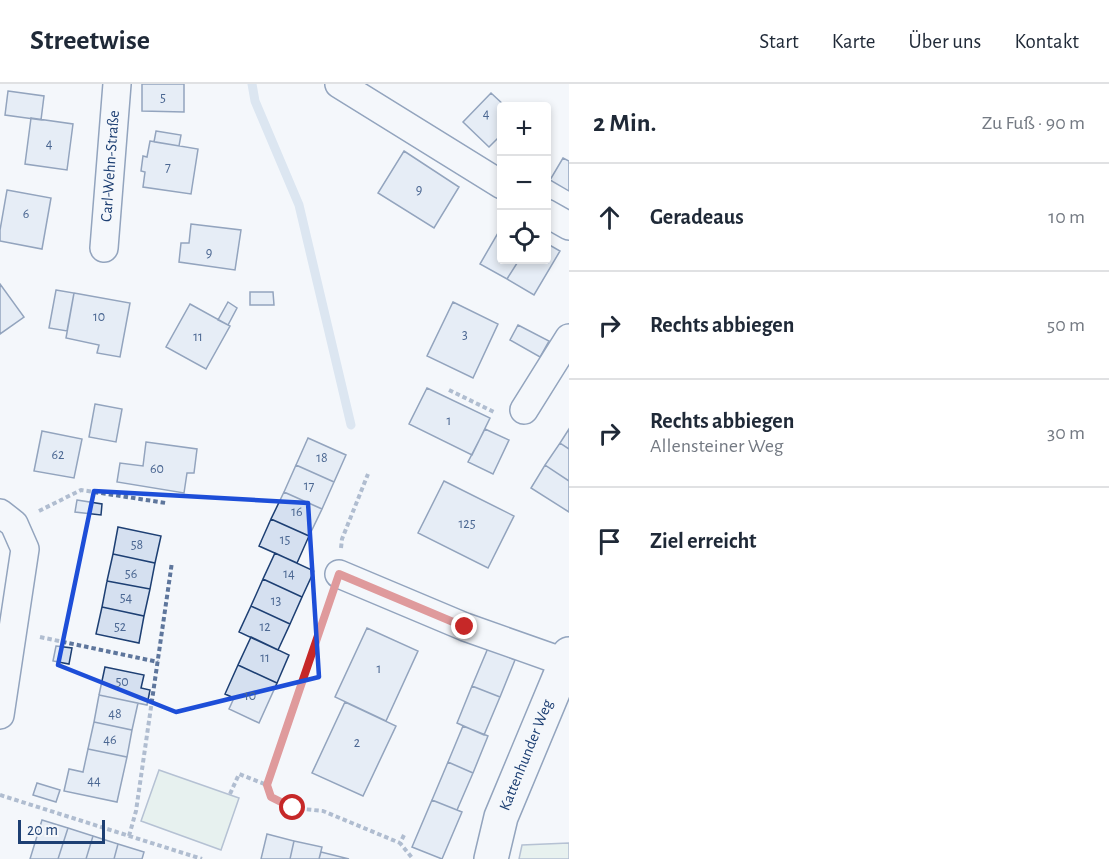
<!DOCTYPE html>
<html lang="de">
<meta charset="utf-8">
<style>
:root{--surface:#fff;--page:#f2f2f3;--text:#1f2937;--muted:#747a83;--line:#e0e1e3}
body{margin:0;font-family:"Alegreya Sans",sans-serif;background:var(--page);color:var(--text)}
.controls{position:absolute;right:18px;top:18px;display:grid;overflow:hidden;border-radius:6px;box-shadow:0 3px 9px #0003}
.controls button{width:54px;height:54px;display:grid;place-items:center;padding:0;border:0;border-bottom:2px solid var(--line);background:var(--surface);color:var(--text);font:30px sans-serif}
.scale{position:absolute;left:18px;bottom:15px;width:87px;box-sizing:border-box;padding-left:6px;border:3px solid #1d3f73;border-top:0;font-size:16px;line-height:21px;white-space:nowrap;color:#1d3f73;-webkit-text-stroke:4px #f4f7fb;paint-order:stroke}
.stop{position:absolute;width:18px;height:18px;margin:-14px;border:4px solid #c62828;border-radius:50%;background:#fff}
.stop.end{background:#c62828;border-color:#fff;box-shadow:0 2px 6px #0008}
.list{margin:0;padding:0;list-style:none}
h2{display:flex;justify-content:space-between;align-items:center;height:78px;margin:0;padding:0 24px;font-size:26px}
h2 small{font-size:20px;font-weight:400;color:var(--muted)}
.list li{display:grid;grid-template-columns:39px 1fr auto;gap:18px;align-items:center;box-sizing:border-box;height:108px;padding:0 24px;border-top:2px solid var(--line)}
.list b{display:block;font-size:22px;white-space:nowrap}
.list p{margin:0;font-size:20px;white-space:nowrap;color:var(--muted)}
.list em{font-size:20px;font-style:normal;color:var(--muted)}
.icon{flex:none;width:33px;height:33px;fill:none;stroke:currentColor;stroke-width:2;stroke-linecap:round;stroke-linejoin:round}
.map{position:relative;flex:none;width:569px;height:775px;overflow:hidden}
header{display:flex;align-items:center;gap:36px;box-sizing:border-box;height:84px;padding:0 30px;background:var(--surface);border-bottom:2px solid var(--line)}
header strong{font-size:28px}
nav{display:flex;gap:33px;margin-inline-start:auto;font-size:21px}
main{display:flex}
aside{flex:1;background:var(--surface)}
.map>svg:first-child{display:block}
</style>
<header>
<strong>Streetwise</strong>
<nav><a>Start</a><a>Karte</a><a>Über uns</a><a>Kontakt</a></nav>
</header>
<main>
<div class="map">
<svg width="569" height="775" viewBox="0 0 569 775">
<rect width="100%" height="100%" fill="#f4f7fb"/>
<path fill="#d7e8df" stroke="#687fa3" stroke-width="1.5" d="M159,686L239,714L221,766L141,737Z
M569,759V775H519L522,761Z"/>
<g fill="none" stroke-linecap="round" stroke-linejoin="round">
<path stroke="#bed0e5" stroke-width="9" d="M252,0L255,17L299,121L351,341"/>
</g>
<path fill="#d5e0f0" stroke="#1d3f73" stroke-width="1.5" d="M142,0H184V28L142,27Z
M8,7L44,12L41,36L5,31Z
M491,9L505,22H502V50L489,63L463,38Z
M31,34L73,40L67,86L25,80Z
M156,47L181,51L179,62L154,58Z
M150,57L198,65L191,110L143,103L145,88L141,87L143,72L147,73Z
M404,67L459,103L434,144L378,109Z
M563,74L569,77V107L550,96Z
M7,106L51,114L42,165L0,157V146Z
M191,140L241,146L235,186L179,178L181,159H189Z
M502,142V176H519L507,195L480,180Z
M546,159L560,167L534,211L507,195L519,176H546Z
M0,200L24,233L0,250Z
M56,206L74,209L67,247L49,244Z
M250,208H273L274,221H250Z
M74,209L130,219L120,273L97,269L99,261L66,254Z
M228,218L237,224L228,241L218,236Z
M453,218L498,240L473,294L427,272Z
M190,220L230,242L206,285L166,263Z
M518,241L549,257L540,273L510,256Z
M427,304L490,334L472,371L409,340Z
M95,320L122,325L116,358L89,353Z
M485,345L509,356L493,390L468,378Z
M569,345V365L560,359Z
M42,347L82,355L74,394L34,387Z
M308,354L346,371L334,398L296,381Z
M146,358L197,365L194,389H187L184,409L117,398L120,379L143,382Z
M560,359L569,365V397L545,381Z
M296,381L334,398L322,425L284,408Z
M545,381L569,397V428L531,404Z
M444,397L514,432L488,484L418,449Z
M284,408L322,425L309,452L271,435Z
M77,416L102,420L101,431L75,428Z
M271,435L309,452L297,479L259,462Z
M118,443L161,452L155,479L113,470Z
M275,469L314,487L302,513L263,495Z
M113,470L155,479L150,505L107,497Z
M263,495L302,513L290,540L251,522Z
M107,497L150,505L144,532L102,523Z
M251,522L290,540L278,566L239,548Z
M102,523L144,532L139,559L96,550Z
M367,544L418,567L386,637L335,613Z
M251,553L289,571L277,599L238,581Z
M56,562L72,564L69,580L53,577Z
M488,564L515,576L500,613L472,602Z
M238,581L277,599L259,639L229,625L234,614L225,610Z
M105,583L144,591L141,604L150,606L147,621L99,611Z
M472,602L500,613L484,651L457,639Z
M99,611L138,619L132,646L94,638Z
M345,618L396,642L363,712L312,689Z
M94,638L132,646L127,673L88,665Z
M463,642L488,652L473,689L448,678Z
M88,665L127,673L117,718L64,707L69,685L83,688Z
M448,678L473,689L457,726L432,716Z
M37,699L60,706L56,718L33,711Z
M432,716L462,728L442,775L412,763Z
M42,736L68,744L58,775H30Z
M68,744L93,752L86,775H58Z
M267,750L294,757L290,775H261Z
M93,752L118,760L114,775H86Z
M294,757L322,763L319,775H290Z
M118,760L144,768L142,775H114Z
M321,768L349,775H319Z"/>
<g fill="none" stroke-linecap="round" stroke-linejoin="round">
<defs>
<path id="street" d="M339,0L502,101
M546,129L569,142
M104,164L117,0
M524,326L569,254
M0,429L14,440L25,465L0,631
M339,490L465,543L564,578"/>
<path id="secondary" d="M491,775L501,733L569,570"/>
</defs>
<use href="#street" stroke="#1d3f73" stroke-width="30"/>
<use href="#secondary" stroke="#1d3f73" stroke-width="36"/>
<path stroke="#5e769c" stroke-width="4" stroke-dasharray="4.5 3" stroke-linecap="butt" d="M449,306L496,329
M39,427L81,406L166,419
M341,464L342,455L368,390
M330,515L267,701L271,713L293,724L323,727L400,759
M40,553L158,578
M230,710L239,690L267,701
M0,711L202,775
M404,751L400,759L413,775
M129,752L136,727L172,478"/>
<use href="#street" stroke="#f4f7fb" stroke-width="27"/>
<use href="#secondary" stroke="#f4f7fb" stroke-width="33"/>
</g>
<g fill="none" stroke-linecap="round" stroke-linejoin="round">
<path stroke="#c62828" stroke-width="8" d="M293,724L271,713L267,701L339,490L465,543"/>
</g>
<path d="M0 0H569V775H0ZM94,407L308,419L319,593L176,628L58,581Z" fill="#f4f7fb" fill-opacity=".55" fill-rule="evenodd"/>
<path fill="none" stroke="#1d4ed8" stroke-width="4.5" stroke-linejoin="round" d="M94,407L308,419L319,593L176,628L58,581Z"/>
<g text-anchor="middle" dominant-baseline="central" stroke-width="4.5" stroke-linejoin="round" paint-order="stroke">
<g font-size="14" fill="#4b6792">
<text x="163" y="14">5</text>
<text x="486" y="30">4</text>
<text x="49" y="60">4</text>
<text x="168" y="83">7</text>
<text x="419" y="106">9</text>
<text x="26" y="130">6</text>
<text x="209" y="169">9</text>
<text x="99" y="233">10</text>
<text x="465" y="251">3</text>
<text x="198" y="253">11</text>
<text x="449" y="337">1</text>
<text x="58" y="371">62</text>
<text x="322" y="374">18</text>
<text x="157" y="385">60</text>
<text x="309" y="402">17</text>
<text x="297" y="428">16</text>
<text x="467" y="440">125</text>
<text x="285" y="456">15</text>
<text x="137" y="461">58</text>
<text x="131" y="490">56</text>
<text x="289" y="490">14</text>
<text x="126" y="514">54</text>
<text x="276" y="517">13</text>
<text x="120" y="543">52</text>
<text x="265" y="543">12</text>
<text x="265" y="574">11</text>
<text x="379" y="585">1</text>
<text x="122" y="598">50</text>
<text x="250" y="612">10</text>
<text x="115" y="630">48</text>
<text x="110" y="656">46</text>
<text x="357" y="659">2</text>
<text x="94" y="697">44</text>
</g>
<g font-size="16" fill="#1d3f73" stroke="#f4f7fb">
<text transform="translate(110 82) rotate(-86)">Carl-Wehn-Straße</text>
<text transform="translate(526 671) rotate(-68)">Kattenhunder Weg</text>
</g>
</g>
</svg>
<div class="controls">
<button>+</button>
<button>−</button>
<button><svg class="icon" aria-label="locate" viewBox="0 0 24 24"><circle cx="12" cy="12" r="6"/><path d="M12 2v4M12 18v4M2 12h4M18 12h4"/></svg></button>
</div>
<div class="scale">20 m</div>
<div class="stop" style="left:293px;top:724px"></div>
<div class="stop end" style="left:465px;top:543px"></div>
</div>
<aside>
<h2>2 Min.<small>Zu Fuß · 90 m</small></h2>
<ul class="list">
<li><svg class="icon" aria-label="ahead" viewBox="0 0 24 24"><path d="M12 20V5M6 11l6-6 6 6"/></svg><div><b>Geradeaus</b></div><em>10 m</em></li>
<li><svg class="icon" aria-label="right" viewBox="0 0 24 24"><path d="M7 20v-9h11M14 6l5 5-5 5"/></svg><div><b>Rechts abbiegen</b></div><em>50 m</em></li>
<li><svg class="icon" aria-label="right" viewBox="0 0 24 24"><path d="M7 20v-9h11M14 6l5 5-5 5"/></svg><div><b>Rechts abbiegen</b><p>Allensteiner Weg</p></div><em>30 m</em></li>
<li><svg class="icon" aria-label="arrive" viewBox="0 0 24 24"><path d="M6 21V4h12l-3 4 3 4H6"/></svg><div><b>Ziel erreicht</b></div></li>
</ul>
</aside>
</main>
